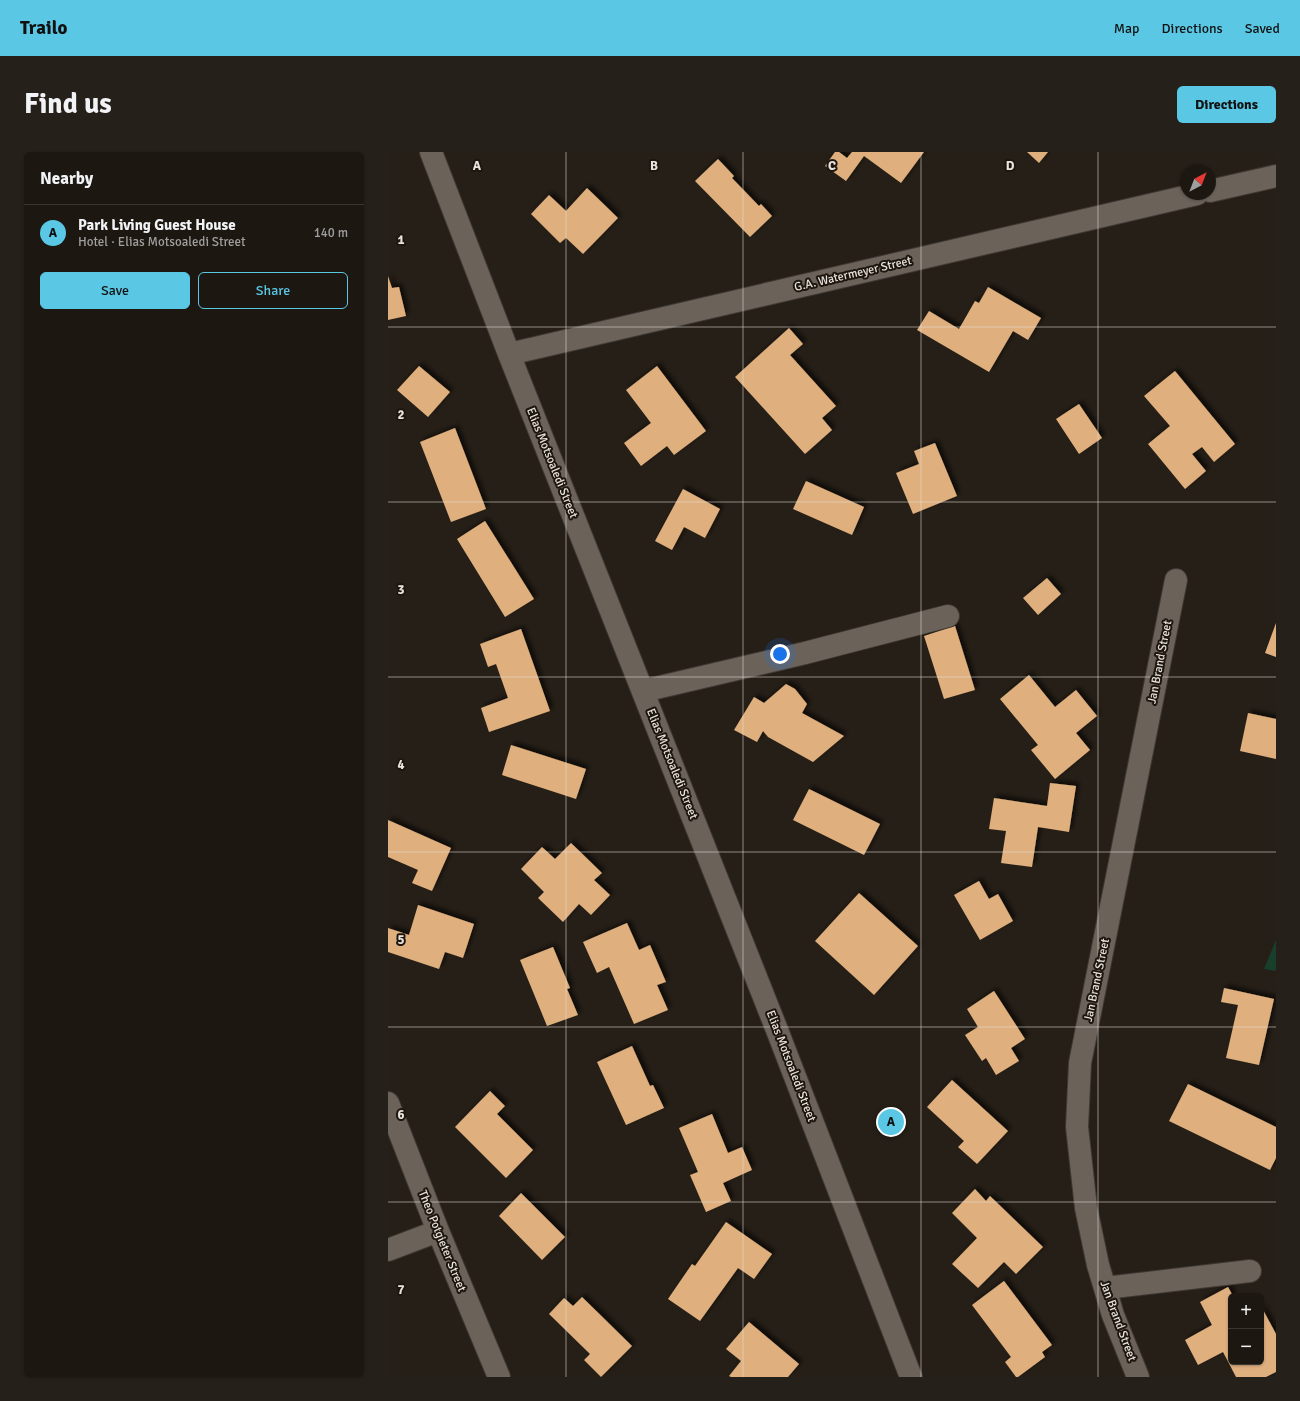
<!DOCTYPE html>
<meta charset="utf-8">
<style>
:root{--surface:#1c1711;--page:#25201a;--text:#f1f3f6;--muted:#a09f9f;--line:#3a3631;--accent:#5ac8e5}
body{margin:0;font-family:Signika,sans-serif;background:var(--page);color:var(--text)}
.controls{position:absolute;right:12px;bottom:12px;display:grid;overflow:hidden;border-radius:6px;box-shadow:0 1px 3px #0004}
.controls button{width:36px;height:36px;display:grid;place-items:center;padding:0;border:0;border-bottom:1px solid var(--line);background:var(--surface);color:var(--text);font:20px sans-serif}
.compass{position:absolute;left:792px;top:12px;width:36px;height:36px;border-radius:50%;background:var(--surface);box-shadow:0 1px 3px #0004;rotate:42deg}
.you{position:absolute;left:392px;top:502px;width:14px;height:14px;margin:-10px;border:3px solid #fff;border-radius:50%;background:#1a73e8;box-shadow:0 0 0 6px #1a73e833}
.badge{display:grid;place-items:center;width:26px;height:26px;border-radius:50%;background:var(--accent);color:#111;font-size:13px;font-weight:700}
.pin{position:absolute;translate:-50% -50%;border:2px solid #fff;box-shadow:0 1px 4px #0006}
.list{margin:0;padding:0;list-style:none}
h2{display:flex;justify-content:space-between;align-items:center;height:52px;margin:0;padding:0 16px;font-size:17px}
h2 small{font-size:13px;font-weight:400;color:var(--muted)}
.list li{display:grid;grid-template-columns:26px 1fr auto;gap:12px;align-items:center;box-sizing:border-box;height:56px;padding:0 16px;border-top:1px solid var(--line)}
.list b{display:block;font-size:15px;white-space:nowrap}
.list p{margin:0;font-size:13px;white-space:nowrap;color:var(--muted)}
.list em{font-size:13px;font-style:normal;color:var(--muted)}
.actions{display:flex;gap:8px;padding:12px 16px}
.actions a{flex:1;padding:9px 0;border:1px solid var(--accent);border-radius:6px;text-align:center;font-size:14px;color:var(--accent)}
.actions .main{background:var(--accent);color:#111}
.map{position:relative;flex:none;width:888px;height:1225px;overflow:hidden;border-radius:6px}
header{display:flex;align-items:center;gap:24px;box-sizing:border-box;height:56px;padding:0 20px;background:var(--accent);color:#111}
header strong{font-size:19px}
nav{display:flex;gap:22px;margin-inline-start:auto;font-size:14px}
.intro{display:flex;align-items:center;justify-content:space-between;box-sizing:border-box;height:96px;padding:0 24px}
h1{margin:0;font-size:28px}
.button{padding:10px 18px;border-radius:6px;background:var(--accent);color:#111;font-size:14px;font-weight:700}
main{display:flex;gap:24px;padding:0 24px}
aside{flex:1;background:var(--surface);border-radius:6px;box-shadow:0 1px 3px #0004}
.map>svg:first-child{display:block}
</style>
<header>
<strong>Trailo</strong>
<nav><a>Map</a><a>Directions</a><a>Saved</a></nav>
</header>
<div class="intro"><h1>Find us</h1><a class="button">Directions</a></div>
<main>
<aside>
<h2>Nearby<small></small></h2>
<ul class="list">
<li><span class="badge">A</span><div><b>Park Living Guest House</b><p>Hotel · Elias Motsoaledi Street</p></div><em>140 m</em></li>
</ul>
<div class="actions"><a class="main">Save</a><a>Share</a></div>
</aside>
<div class="map">
<svg width="888" height="1225" viewBox="0 0 888 1225">
<defs>
<filter id="shadow"><feDropShadow dx="3.5" dy="-3.5" stdDeviation="2" flood-color="#0009"/></filter>
</defs>
<rect width="100%" height="100%" fill="#261f17"/>
<path fill="#183f2c" d="M888,788V819L876,817Z"/>
<path fill="#dfaf7e" filter="url(#shadow)" d="M447,0H451L459,6L464,0H536L513,31L476,4L458,29L437,14Z
M639,0H660L651,11Z
M330,7L346,24L344,26L371,54L373,52L384,64L362,85L307,29Z
M199,36L230,66L195,102L178,86L172,91L143,62L161,43L178,59Z
M0,124L4,136L11,135L18,164L0,168Z
M600,135L653,166L640,188L625,179L601,220L529,178L541,159L571,177L587,149L591,151Z
M401,176L415,192L402,203L448,254L434,266L444,278L417,302L347,225Z
M31,214L62,240L40,265L9,238Z
M269,214L318,279L286,303L279,294L253,314L236,291L263,271L238,238Z
M787,219L847,292L826,310L814,295L804,302L818,319L797,337L760,292L782,274L756,244Z
M691,252L714,286L691,302L668,267Z
M67,276L98,357L63,370L32,290Z
M547,291L569,344L525,362L508,321L531,312L526,299Z
M418,329L476,355L464,383L405,357Z
M295,337L332,357L317,386L296,375L284,398L267,389Z
M97,369L146,447L117,465L69,387Z
M659,426L673,442L650,463L635,446Z
M888,471V505L877,501Z
M567,474L587,538L556,547L536,484Z
M133,477L162,559L101,580L93,556L120,546L108,512L100,515L92,492Z
M641,523L667,555L688,538L709,564L688,581L702,598L667,627L643,598L650,593L612,547Z
M398,532L407,537L419,552L414,561L456,584L425,610L380,585L375,579L369,590L346,578L366,545L376,551Z
M860,561L888,567V607L852,599Z
M123,593L198,617L188,647L114,623Z
M662,631L688,634L681,680L650,675L644,715L613,711L618,679L601,677L606,646L659,654Z
M421,637L492,672L476,703L405,668Z
M0,668L63,696L44,739L24,731L30,718L0,705Z
M183,691L214,721L206,728L222,743L203,763L191,752L175,770L150,746L156,740L133,717L154,695L167,707Z
M591,729L601,747L610,742L625,769L592,788L566,743Z
M471,741L530,794L486,843L427,789Z
M30,753L86,772L75,806L57,800L51,817L0,800V776L21,783Z
M239,771L251,798L262,793L278,830L269,833L280,858L246,872L221,815L209,821L195,790Z
M165,795L182,836L179,837L190,863L159,874L132,808Z
M836,836L886,847L871,913L838,906L850,853L833,850Z
M606,839L637,887L623,896L631,909L608,923L598,906L594,909L577,883L590,875L579,857Z
M244,894L262,934L265,933L276,956L238,973L209,910Z
M564,928L620,979L589,1012L570,995L576,989L539,955Z
M800,932L888,975V1006L882,1018L781,969Z
M102,939L117,954L109,962L145,998L118,1026L67,975Z
M324,962L340,1001L354,995L364,1018L335,1031L343,1049L318,1060L302,1023L310,1020L291,976Z
M587,1037L598,1049L602,1044L655,1095L628,1122L616,1110L590,1136L564,1112L589,1086L564,1061Z
M133,1041L177,1085L154,1108L111,1064Z
M338,1070L384,1102L366,1127L350,1116L312,1169L280,1147L304,1112L307,1114Z
M616,1129L664,1193L654,1200L657,1205L630,1225H628L617,1210L623,1205L584,1153Z
M840,1135L845,1144H843V1210H873V1154L888,1182V1220L878,1225H848L835,1200L810,1213L797,1188L824,1173L812,1150Z
M194,1145L244,1194L213,1225L196,1208L202,1202L161,1162L176,1146L185,1154Z
M361,1170L411,1212L400,1225H343L341,1224L353,1209L338,1197Z"/>
<g fill="none" stroke-linecap="round" stroke-linejoin="round">
<defs>
<path id="minor" d="M43,0L121,202L389,878L523,1225
M822,39L888,24
M121,202L809,42
M255,539L417,501L560,464
M0,951L50,1079L111,1225
M0,1098L50,1079
M717,1136L862,1119
M750,1225L725,1163L710,1113L698,1056L689,975L692,911L788,428"/>
</defs>
<use href="#minor" stroke="#3f3934" stroke-width="24"/>
<use href="#minor" stroke="#6b625a" stroke-width="22"/>
</g>
<path fill="none" stroke="#e7e2dc" stroke-width="1" stroke-opacity="0.55" d="M178,0V1225M355,0V1225M533,0V1225M710,0V1225M0,175H888M0,350H888M0,525H888M0,700H888M0,875H888M0,1050H888"/>
<g text-anchor="middle" dominant-baseline="central" stroke-width="4" stroke-linejoin="round" paint-order="stroke">
<g font-size="12" fill="#e7e2dc" stroke="#1d160e">
<text transform="translate(465 122) rotate(-13)">G.A. Watermeyer Street</text>
<text transform="translate(164 311) rotate(68)">Elias Motsoaledi Street</text>
<text transform="translate(772 510) rotate(-79)">Jan Brand Street</text>
<text transform="translate(284 612) rotate(68)">Elias Motsoaledi Street</text>
<text transform="translate(709 828) rotate(-78)">Jan Brand Street</text>
<text transform="translate(403 914) rotate(69)">Elias Motsoaledi Street</text>
<text transform="translate(54 1089) rotate(68)">Theo Potgieter Street</text>
<text transform="translate(730 1169) rotate(70)">Jan Brand Street</text>
</g>
</g>
<g font-size="13" text-anchor="middle" font-weight="bold" fill="#e7e2dc" stroke="#1d160e" stroke-width="4" stroke-linejoin="round" paint-order="stroke">
<text x="89" y="18">A</text>
<text x="266" y="18">B</text>
<text x="444" y="18">C</text>
<text x="622" y="18">D</text>
<text x="13" y="92">1</text>
<text x="13" y="267">2</text>
<text x="13" y="442">3</text>
<text x="13" y="617">4</text>
<text x="13" y="792">5</text>
<text x="13" y="967">6</text>
<text x="13" y="1142">7</text>
</g>
</svg>
<div class="controls">
<button>+</button>
<button>−</button>
</div>
<svg class="compass" viewBox="-18 -18 36 36"><path d="M0-13l5 13h-10z" fill="#e53935"/><path d="M0 13l5-13h-10z" fill="#a09f9f"/></svg>
<div class="you"></div>
<div class="pin badge" style="left:503px;top:970px">A</div>
</div>
</main>
